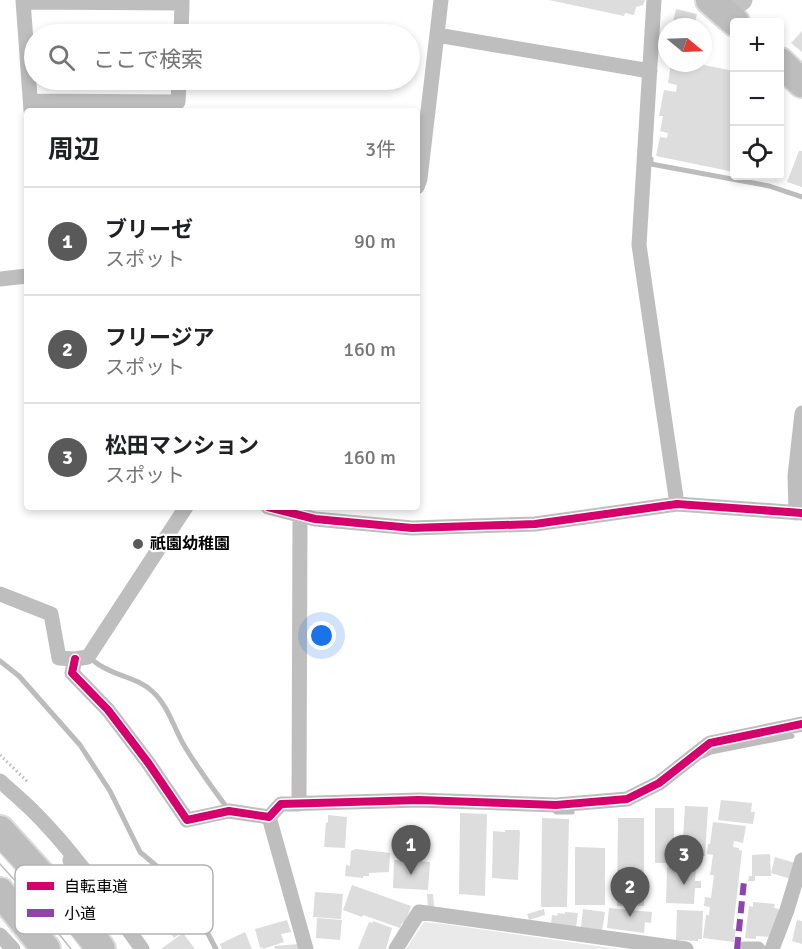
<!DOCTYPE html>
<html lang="ja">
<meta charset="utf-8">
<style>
:root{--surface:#fff;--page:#f2f2f2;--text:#202124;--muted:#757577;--line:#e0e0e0;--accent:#595959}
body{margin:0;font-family:Signika,"Noto Sans JP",sans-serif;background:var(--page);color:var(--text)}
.controls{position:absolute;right:18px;top:18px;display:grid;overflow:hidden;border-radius:6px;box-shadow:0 3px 9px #0003}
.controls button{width:54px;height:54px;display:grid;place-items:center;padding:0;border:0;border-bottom:2px solid var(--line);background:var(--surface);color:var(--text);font:30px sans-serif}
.compass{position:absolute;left:658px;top:18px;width:54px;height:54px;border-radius:50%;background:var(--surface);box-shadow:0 3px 9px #0003;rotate:109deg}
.you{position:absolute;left:322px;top:636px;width:21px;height:21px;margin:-15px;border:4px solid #fff;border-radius:50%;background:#1a73e8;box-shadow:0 0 0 9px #1a73e833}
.badge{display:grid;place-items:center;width:39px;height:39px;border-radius:50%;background:var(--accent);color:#fff;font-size:20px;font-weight:700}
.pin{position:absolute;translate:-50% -50px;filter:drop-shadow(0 2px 3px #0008)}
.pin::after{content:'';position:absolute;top:32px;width:21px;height:18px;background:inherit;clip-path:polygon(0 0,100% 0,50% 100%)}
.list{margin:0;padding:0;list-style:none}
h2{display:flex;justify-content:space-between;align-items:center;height:78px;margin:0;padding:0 24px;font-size:26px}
h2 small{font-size:20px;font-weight:400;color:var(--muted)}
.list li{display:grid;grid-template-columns:39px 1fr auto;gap:18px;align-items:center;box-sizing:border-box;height:108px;padding:0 24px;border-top:2px solid var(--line)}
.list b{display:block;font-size:22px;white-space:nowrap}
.list p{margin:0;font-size:20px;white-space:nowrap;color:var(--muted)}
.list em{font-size:20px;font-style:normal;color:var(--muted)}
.icon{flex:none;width:33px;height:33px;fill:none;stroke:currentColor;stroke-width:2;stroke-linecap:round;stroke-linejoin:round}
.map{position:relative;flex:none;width:802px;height:949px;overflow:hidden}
.search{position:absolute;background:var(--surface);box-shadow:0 3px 9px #0003;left:24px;top:24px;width:396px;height:66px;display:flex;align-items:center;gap:15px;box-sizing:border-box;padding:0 21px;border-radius:33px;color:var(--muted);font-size:22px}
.panel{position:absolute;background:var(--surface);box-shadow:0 3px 9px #0003;left:24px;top:108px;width:396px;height:402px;border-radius:6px}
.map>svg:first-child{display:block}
</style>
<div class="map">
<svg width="802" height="949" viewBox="0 0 802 949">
<rect width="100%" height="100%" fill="#fff"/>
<path fill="#eaeaea" d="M424,922L444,924L619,949H406Z"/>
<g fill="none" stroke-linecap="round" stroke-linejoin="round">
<path stroke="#bcbcbc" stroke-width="5" d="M651,159V164L769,186L802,197
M0,661L19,676L80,745L110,791L140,852L185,890L216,949
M95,662C112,676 136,676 153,692C169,707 174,729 185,747C197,767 211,786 225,805
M703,756L711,752L792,736
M556,812H572"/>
</g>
<path fill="#ddd" d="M549,0H645L643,5L636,7L634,15L625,13L624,16Z
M676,9L697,14L694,27H672Z
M802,31V52L791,43Z
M671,63H694L734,71V172L656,156L660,137L667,138L668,133L660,131L663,116H659L664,90L676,92L677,85L668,83Z
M799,151H802V187L787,182Z
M721,800L752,803L751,812H755L753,824L718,820Z
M685,806L708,807L705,856H682Z
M655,808H674V863H655Z
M460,813L487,814L485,896L459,894Z
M328,815L347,817L345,848L324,847L326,823L328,822Z
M542,818L569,819L567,907H541Z
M618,818H644V906H617Z
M713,822L746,826L743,843L734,841L733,847L739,848V850L742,851L733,929H736L734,942L703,938L706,915H709L710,907L704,906L705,897L711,898L714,875H710L713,855L707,854L708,844H710Z
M505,830H519L520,832L518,880L492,878L493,831L505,832Z
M575,847L605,848V905H575Z
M356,849L390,853L389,872L369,873V876H363V878L345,876L346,865L350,866L351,851Z
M770,854L771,876H755V881H748L749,876H752V855Z
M775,857L795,863L791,879L771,873Z
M394,860L430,862L428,890L393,888Z
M667,867L696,868L695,881H701V888H695L694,904L666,903Z
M352,885L411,906L405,924L402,923L400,928L363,915L362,917L343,910Z
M315,892L343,894L341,919L313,917Z
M427,894H433L434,908H428Z
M753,902L775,904L774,908L779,909L778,921L775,928H772L771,937L756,936V939L745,938L749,906L753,907Z
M181,903L195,922L174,938L160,918Z
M609,908L652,912L651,923L645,922L644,933L607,928Z
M544,909L545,915L529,920L527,914Z
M583,909L605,912L602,931L581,927Z
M677,910L703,911L702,939H698V941L676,940Z
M565,912L578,913L576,927L551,924L552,915L557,916L558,913L565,914Z
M317,918L342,920L340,940L316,938Z
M287,920L291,932L281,934L284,942L263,949L262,947L260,948L255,929Z
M797,920L802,921V944L792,941Z
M373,921L392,928L386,949H358L369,922L372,923Z
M245,932L252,949H222L220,944Z
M183,933L195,949H161Z
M298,944V949H275L274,946Z"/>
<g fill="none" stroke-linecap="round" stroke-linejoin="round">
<defs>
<path id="highway" d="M710,0L735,22
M780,62L802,83
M0,830L68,905L101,949
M0,892L46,949"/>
</defs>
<use href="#highway" stroke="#dbdbdb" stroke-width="32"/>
<path stroke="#b8b8b8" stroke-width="3" stroke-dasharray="1.5 3" stroke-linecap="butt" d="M0,755L29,783"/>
<path stroke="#bebebe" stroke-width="15" d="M23,0L31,111
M654,0L639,245L677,504
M23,2L182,3V0
M181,34L182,3
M437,35L650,71
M31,101L178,102L179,80
M417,187L420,179L441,0
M0,279L27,276
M268,507L315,519L412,528L535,524L677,504L802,513
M796,513L795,476L802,413
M0,594L51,614L59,658L75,659L88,657L186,507
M75,659L72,673L108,710L149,764L187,820L229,811L269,817L281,804L419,800L556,805L627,799L659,783L710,743L802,724
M0,781C11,791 23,801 34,812C75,853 108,902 142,949
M299,804L300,515
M269,817L306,949
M68,905L76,879L70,860
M0,935L13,949
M396,949L419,912L686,949
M744,949H758
M772,949L787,910L802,860"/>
<path stroke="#c2c2c2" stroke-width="21" d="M724,12L742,0"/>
<use href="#highway" stroke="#bdbdbd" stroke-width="28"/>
<path stroke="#bdbdbd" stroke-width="1.5" d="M0,851L35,888L84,949
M0,864L27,894L71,949"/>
<path stroke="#8e44ad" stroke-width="6" stroke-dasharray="12 6" stroke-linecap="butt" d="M737,949L744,881"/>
<defs>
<path id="cycleway" d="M268,507L315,519L412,528L535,524L677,504L802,513
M75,659L72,673L108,710L149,764L187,820L229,811L269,817L281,804L419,800L556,805L627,799L659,783L710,743L802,724"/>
</defs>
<use href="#cycleway" stroke="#fff" stroke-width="11"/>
<use href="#cycleway" stroke="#d6006c" stroke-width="8"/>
</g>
<circle fill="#595959" stroke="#fff" stroke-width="2" cx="138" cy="544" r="6"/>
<g text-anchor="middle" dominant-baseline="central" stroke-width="4.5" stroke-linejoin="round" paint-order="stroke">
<g font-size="16" font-weight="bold" fill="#000" stroke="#fff" text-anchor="start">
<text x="150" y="544">祇園幼稚園</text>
</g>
</g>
<rect x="15" y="865" width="198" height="69" rx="9" fill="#fff" stroke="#b2b2b2" stroke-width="1.5"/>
<rect x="27" y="882" width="27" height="8" fill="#d6006c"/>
<rect x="27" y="909" width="27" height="8" fill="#8e44ad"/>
<g font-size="16" fill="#000">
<text x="64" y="892">自転車道</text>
<text x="64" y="919">小道</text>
</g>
</svg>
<div class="controls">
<button>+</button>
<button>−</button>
<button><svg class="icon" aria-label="locate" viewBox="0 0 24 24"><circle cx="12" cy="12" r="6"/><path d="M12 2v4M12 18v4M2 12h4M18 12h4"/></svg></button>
</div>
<svg class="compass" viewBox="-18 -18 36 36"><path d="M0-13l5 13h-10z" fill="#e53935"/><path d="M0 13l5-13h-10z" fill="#757577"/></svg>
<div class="you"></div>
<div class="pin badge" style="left:411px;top:875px">1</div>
<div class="pin badge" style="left:630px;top:917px">2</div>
<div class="pin badge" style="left:684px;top:885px">3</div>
<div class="search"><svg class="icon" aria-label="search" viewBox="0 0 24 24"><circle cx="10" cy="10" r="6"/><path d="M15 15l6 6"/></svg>ここで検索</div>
<section class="panel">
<h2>周辺<small>3件</small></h2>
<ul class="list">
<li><span class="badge">1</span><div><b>ブリーゼ</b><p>スポット</p></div><em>90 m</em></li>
<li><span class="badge">2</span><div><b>フリージア</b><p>スポット</p></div><em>160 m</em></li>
<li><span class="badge">3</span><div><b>松田マンション</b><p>スポット</p></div><em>160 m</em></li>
</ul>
</section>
</div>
